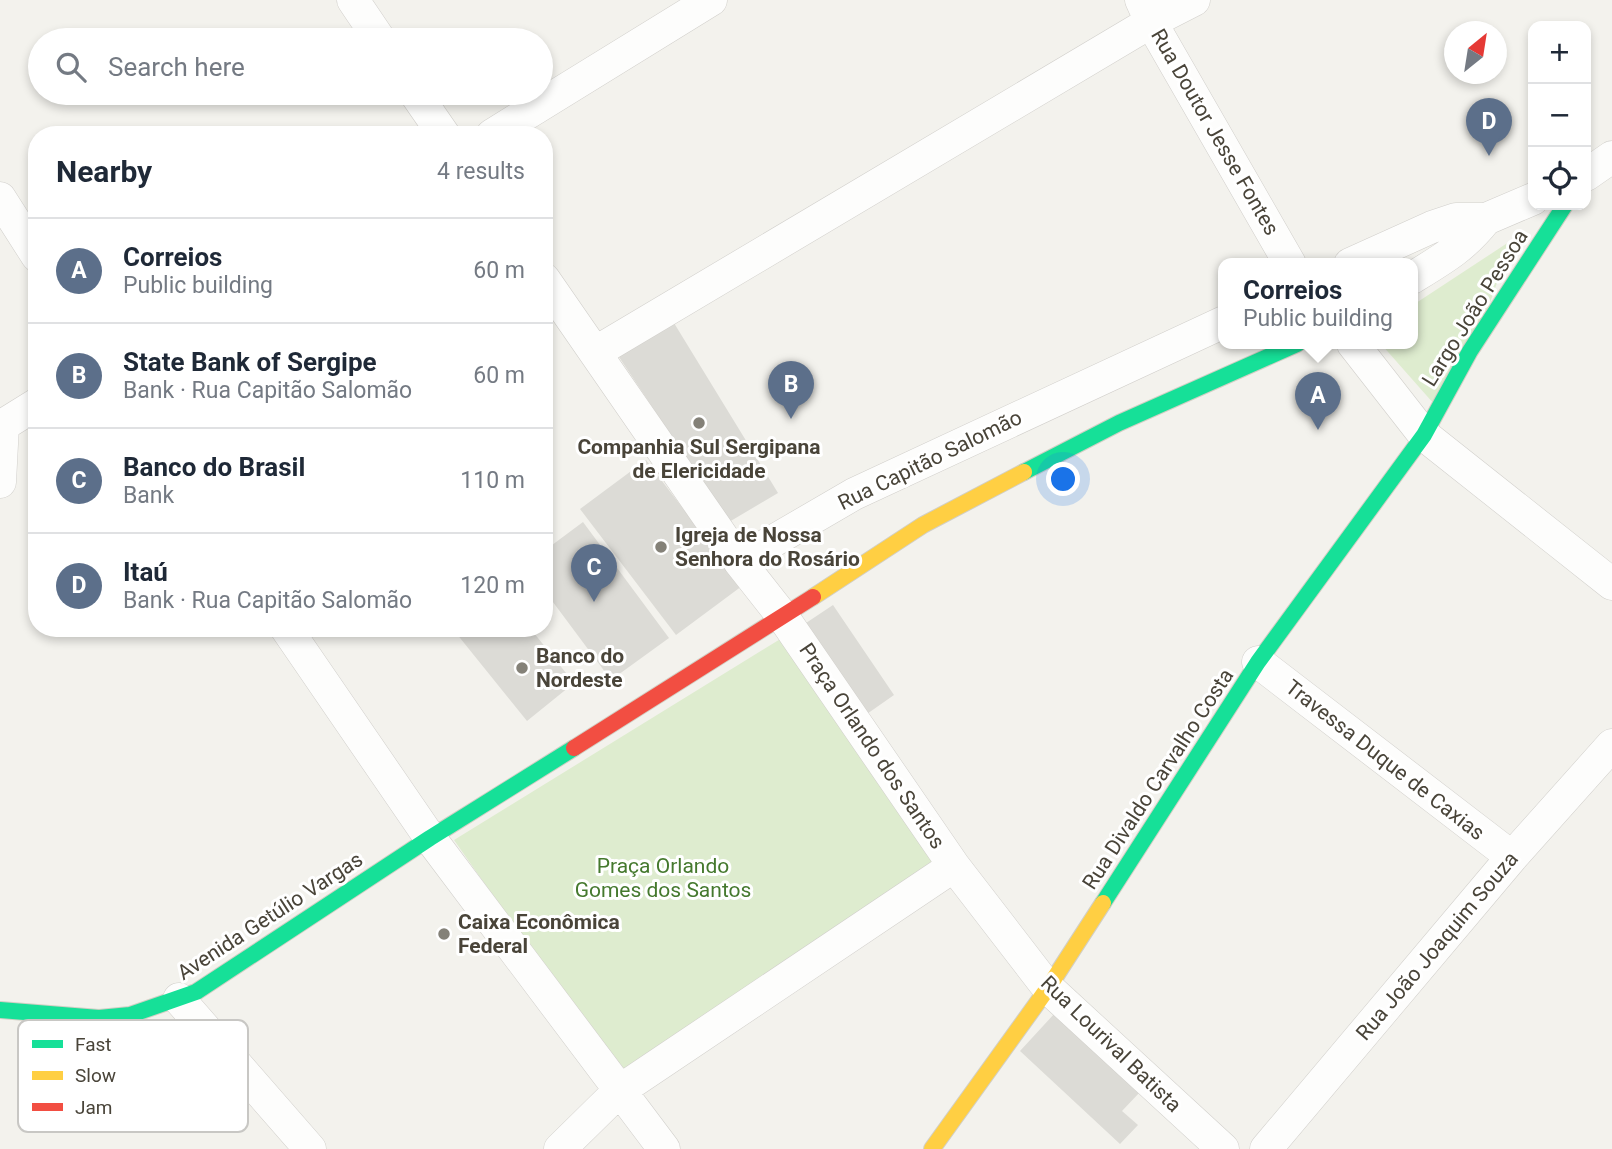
<!DOCTYPE html>
<meta charset="utf-8">
<style>
:root{--surface:#fff;--page:#f6f6f7;--text:#1f2937;--muted:#747a83;--line:#e0e1e3;--accent:#111827}
body{margin:0;font-family:Roboto,sans-serif;background:var(--page);color:var(--text)}
.controls{position:absolute;right:21px;top:21px;display:grid;overflow:hidden;border-radius:14px;box-shadow:0 4px 10px #0003}
.controls button{width:63px;height:63px;display:grid;place-items:center;padding:0;border:0;border-bottom:2px solid var(--line);background:var(--surface);color:var(--text);font:35px sans-serif}
.compass{position:absolute;left:1444px;top:21px;width:63px;height:63px;border-radius:50%;background:var(--surface);box-shadow:0 4px 10px #0003;rotate:30deg}
.you{position:absolute;left:1064px;top:480px;width:24px;height:24px;margin:-18px;border:5px solid #fff;border-radius:50%;background:#1a73e8;box-shadow:0 0 0 10px #1a73e833}
.badge{display:grid;place-items:center;width:46px;height:46px;border-radius:50%;background:var(--accent);color:#fff;font-size:23px;font-weight:700}
.pin{position:absolute;translate:-50% -58px;filter:drop-shadow(0 2px 4px #0008)}
.pin::after{content:'';position:absolute;top:37px;width:24px;height:21px;background:inherit;clip-path:polygon(0 0,100% 0,50% 100%)}
.popup{position:absolute;left:1218px;top:258px;width:200px;height:91px;box-sizing:border-box;display:grid;place-content:center;border-radius:14px;background:var(--surface);filter:drop-shadow(0 2px 5px #0005);font-size:23px;white-space:nowrap;color:var(--muted)}
.popup b{font-size:26px;color:var(--text)}
.popup::after{content:'';position:absolute;left:50%;top:100%;margin-left:-14px;border:14px solid transparent;border-top-color:var(--surface)}
.list{margin:0;padding:0;list-style:none}
h2{display:flex;justify-content:space-between;align-items:center;height:91px;margin:0;padding:0 28px;font-size:30px}
h2 small{font-size:23px;font-weight:400;color:var(--muted)}
.list li{display:grid;grid-template-columns:46px 1fr auto;gap:21px;align-items:center;box-sizing:border-box;height:105px;padding:0 28px;border-top:2px solid var(--line)}
.list b{display:block;font-size:26px;white-space:nowrap}
.list p{margin:0;font-size:23px;white-space:nowrap;color:var(--muted)}
.list em{font-size:23px;font-style:normal;color:var(--muted)}
.icon{flex:none;width:38px;height:38px;fill:none;stroke:currentColor;stroke-width:2;stroke-linecap:round;stroke-linejoin:round}
.map{position:relative;flex:none;width:1612px;height:1149px;overflow:hidden}
.search{position:absolute;background:var(--surface);box-shadow:0 4px 10px #0003;left:28px;top:28px;width:525px;height:77px;display:flex;align-items:center;gap:18px;box-sizing:border-box;padding:0 24px;border-radius:38px;color:var(--muted);font-size:26px}
.panel{position:absolute;background:var(--surface);box-shadow:0 4px 10px #0003;left:28px;top:126px;width:525px;height:511px;border-radius:28px}
.map>svg:first-child{display:block}
</style>
<div class="map">
<svg width="1612" height="1149" viewBox="0 0 1612 1149">
<rect width="100%" height="100%" fill="#f3f2ed"/>
<path fill="#deeccf" d="M1512,240L1465,374L1434,404L1381,344H1412L1413,305Z
M782,638L939,871L618,1074L454,840Z"/>
<path fill="#dcdbd6" d="M674,323L778,493L729,522L617,354Z
M646,460L742,586L676,635L580,509Z
M583,522L669,638L611,680L544,590V551Z
M833,605L894,695L864,716L803,625Z
M452,628H530L574,683L527,721Z
M1055,1013L1140,1092L1122,1111L1138,1125L1120,1144L1020,1051Z"/>
<g fill="none" stroke-linecap="round" stroke-linejoin="round">
<defs>
<path id="street" d="M353,0L380,40
M1141,0L1151,22L1290,264
M415,93L444,135
M492,135L711,0
M1586,175L1612,157
M0,198L37,256
M1350,264L1432,227L1456,219H1486L1533,199
M1412,278C1443,259 1463,248 1486,219
M544,279L739,561L783,617L954,866L1048,988L1223,1149
M1353,344L1424,435L1612,584
M596,352L1151,22L1194,0
M0,427L37,404
M0,482L3,425
M739,561L854,494L1224,322
M286,628L430,838L664,1149
M1258,662L1512,857
M179,999L310,1149
M560,1149L619,1091L954,866
M1266,1149L1512,857L1612,745"/>
<path id="fast" d="M1024,472L1119,423L1297,344
M1103,903L1258,662L1424,435L1470,351L1565,205
M0,1010L99,1018L130,1015L196,992L430,838L574,748"/>
<path id="slow" d="M813,597L923,525L1024,472
M932,1149L1048,988L1103,903"/>
<path id="jam" d="M574,748L813,597"/>
</defs>
<use href="#street" stroke="#d1cfcb" stroke-width="33"/>
<use href="#fast" stroke="#d2cfc4" stroke-width="18"/>
<use href="#slow" stroke="#d2cfc4" stroke-width="18"/>
<use href="#jam" stroke="#d2cfc4" stroke-width="18"/>
<use href="#street" stroke="#fdfdfc" stroke-width="32"/>
<use href="#fast" stroke="#16e098" stroke-width="16"/>
<use href="#slow" stroke="#ffcf43" stroke-width="16"/>
<use href="#jam" stroke="#f24e42" stroke-width="16"/>
</g>
<g fill="#848178" stroke="#fff" stroke-width="2.5">
<circle cx="699" cy="423" r="7"/>
<circle cx="661" cy="547" r="7"/>
<circle cx="522" cy="668" r="7"/>
<circle cx="444" cy="934" r="7"/>
</g>
<g text-anchor="middle" dominant-baseline="central" stroke-width="6" stroke-linejoin="round" paint-order="stroke">
<g font-size="21" fill="#494439" stroke="#fff">
<text transform="translate(1215 132) rotate(60)">Rua Doutor Jesse Fontes</text>
<text transform="translate(1475 308) rotate(-58)">Largo João Pessoa</text>
<text transform="translate(930 460) rotate(-26)">Rua Capitão Salomão</text>
<text transform="translate(872 746) rotate(56)">Praça Orlando dos Santos</text>
<text transform="translate(1385 760) rotate(38)">Travessa Duque de Caxias</text>
<text transform="translate(1158 779) rotate(-57)">Rua Divaldo Carvalho Costa</text>
<text transform="translate(270 916) rotate(-33)">Avenida Getúlio Vargas</text>
<text transform="translate(1437 946) rotate(-50)">Rua João Joaquim Souza</text>
<text transform="translate(1111 1044) rotate(44)">Rua Lourival Batista</text>
</g>
<g font-size="21" font-weight="bold" fill="#494439" stroke="#fff" text-anchor="start">
<text x="699" y="447" text-anchor="middle">Companhia Sul Sergipana<tspan x="699" dy="24">de Elericidade</tspan></text>
<text x="675" y="535">Igreja de Nossa<tspan x="675" dy="24">Senhora do Rosário</tspan></text>
<text x="536" y="656">Banco do<tspan x="536" dy="24">Nordeste</tspan></text>
<text x="458" y="922">Caixa Econômica<tspan x="458" dy="24">Federal</tspan></text>
</g>
<g font-size="21" fill="#45792e" stroke="#fff">
<text x="663" y="866">Praça Orlando<tspan x="663" dy="24">Gomes dos Santos</tspan></text>
</g>
</g>
<rect x="18" y="1020" width="230" height="112" rx="10" fill="#fff" stroke="#c8c7c4" stroke-width="2"/>
<rect x="32" y="1040" width="31" height="8" fill="#16e098"/>
<rect x="32" y="1071" width="31" height="9" fill="#ffcf43"/>
<rect x="32" y="1103" width="31" height="8" fill="#f24e42"/>
<g font-size="19" fill="#494439">
<text x="75" y="1051">Fast</text>
<text x="75" y="1082">Slow</text>
<text x="75" y="1114">Jam</text>
</g>
</svg>
<div class="controls">
<button>+</button>
<button>−</button>
<button><svg class="icon" aria-label="locate" viewBox="0 0 24 24"><circle cx="12" cy="12" r="6"/><path d="M12 2v4M12 18v4M2 12h4M18 12h4"/></svg></button>
</div>
<svg class="compass" viewBox="-18 -18 36 36"><path d="M0-13l5 13h-10z" fill="#e53935"/><path d="M0 13l5-13h-10z" fill="#747a83"/></svg>
<div class="you"></div>
<div class="pin badge" style="left:1318px;top:430px;background:#5c6f8a">A</div>
<div class="popup"><b>Correios</b>Public building</div>
<div class="pin badge" style="left:791px;top:419px;background:#5c6f8a">B</div>
<div class="pin badge" style="left:594px;top:602px;background:#5c6f8a">C</div>
<div class="pin badge" style="left:1489px;top:156px;background:#5c6f8a">D</div>
<div class="search"><svg class="icon" aria-label="search" viewBox="0 0 24 24"><circle cx="10" cy="10" r="6"/><path d="M15 15l6 6"/></svg>Search here</div>
<section class="panel">
<h2>Nearby<small>4 results</small></h2>
<ul class="list">
<li><span class="badge" style="background:#5c6f8a">A</span><div><b>Correios</b><p>Public building</p></div><em>60 m</em></li>
<li><span class="badge" style="background:#5c6f8a">B</span><div><b>State Bank of Sergipe</b><p>Bank · Rua Capitão Salomão</p></div><em>60 m</em></li>
<li><span class="badge" style="background:#5c6f8a">C</span><div><b>Banco do Brasil</b><p>Bank</p></div><em>110 m</em></li>
<li><span class="badge" style="background:#5c6f8a">D</span><div><b>Itaú</b><p>Bank · Rua Capitão Salomão</p></div><em>120 m</em></li>
</ul>
</section>
</div>
